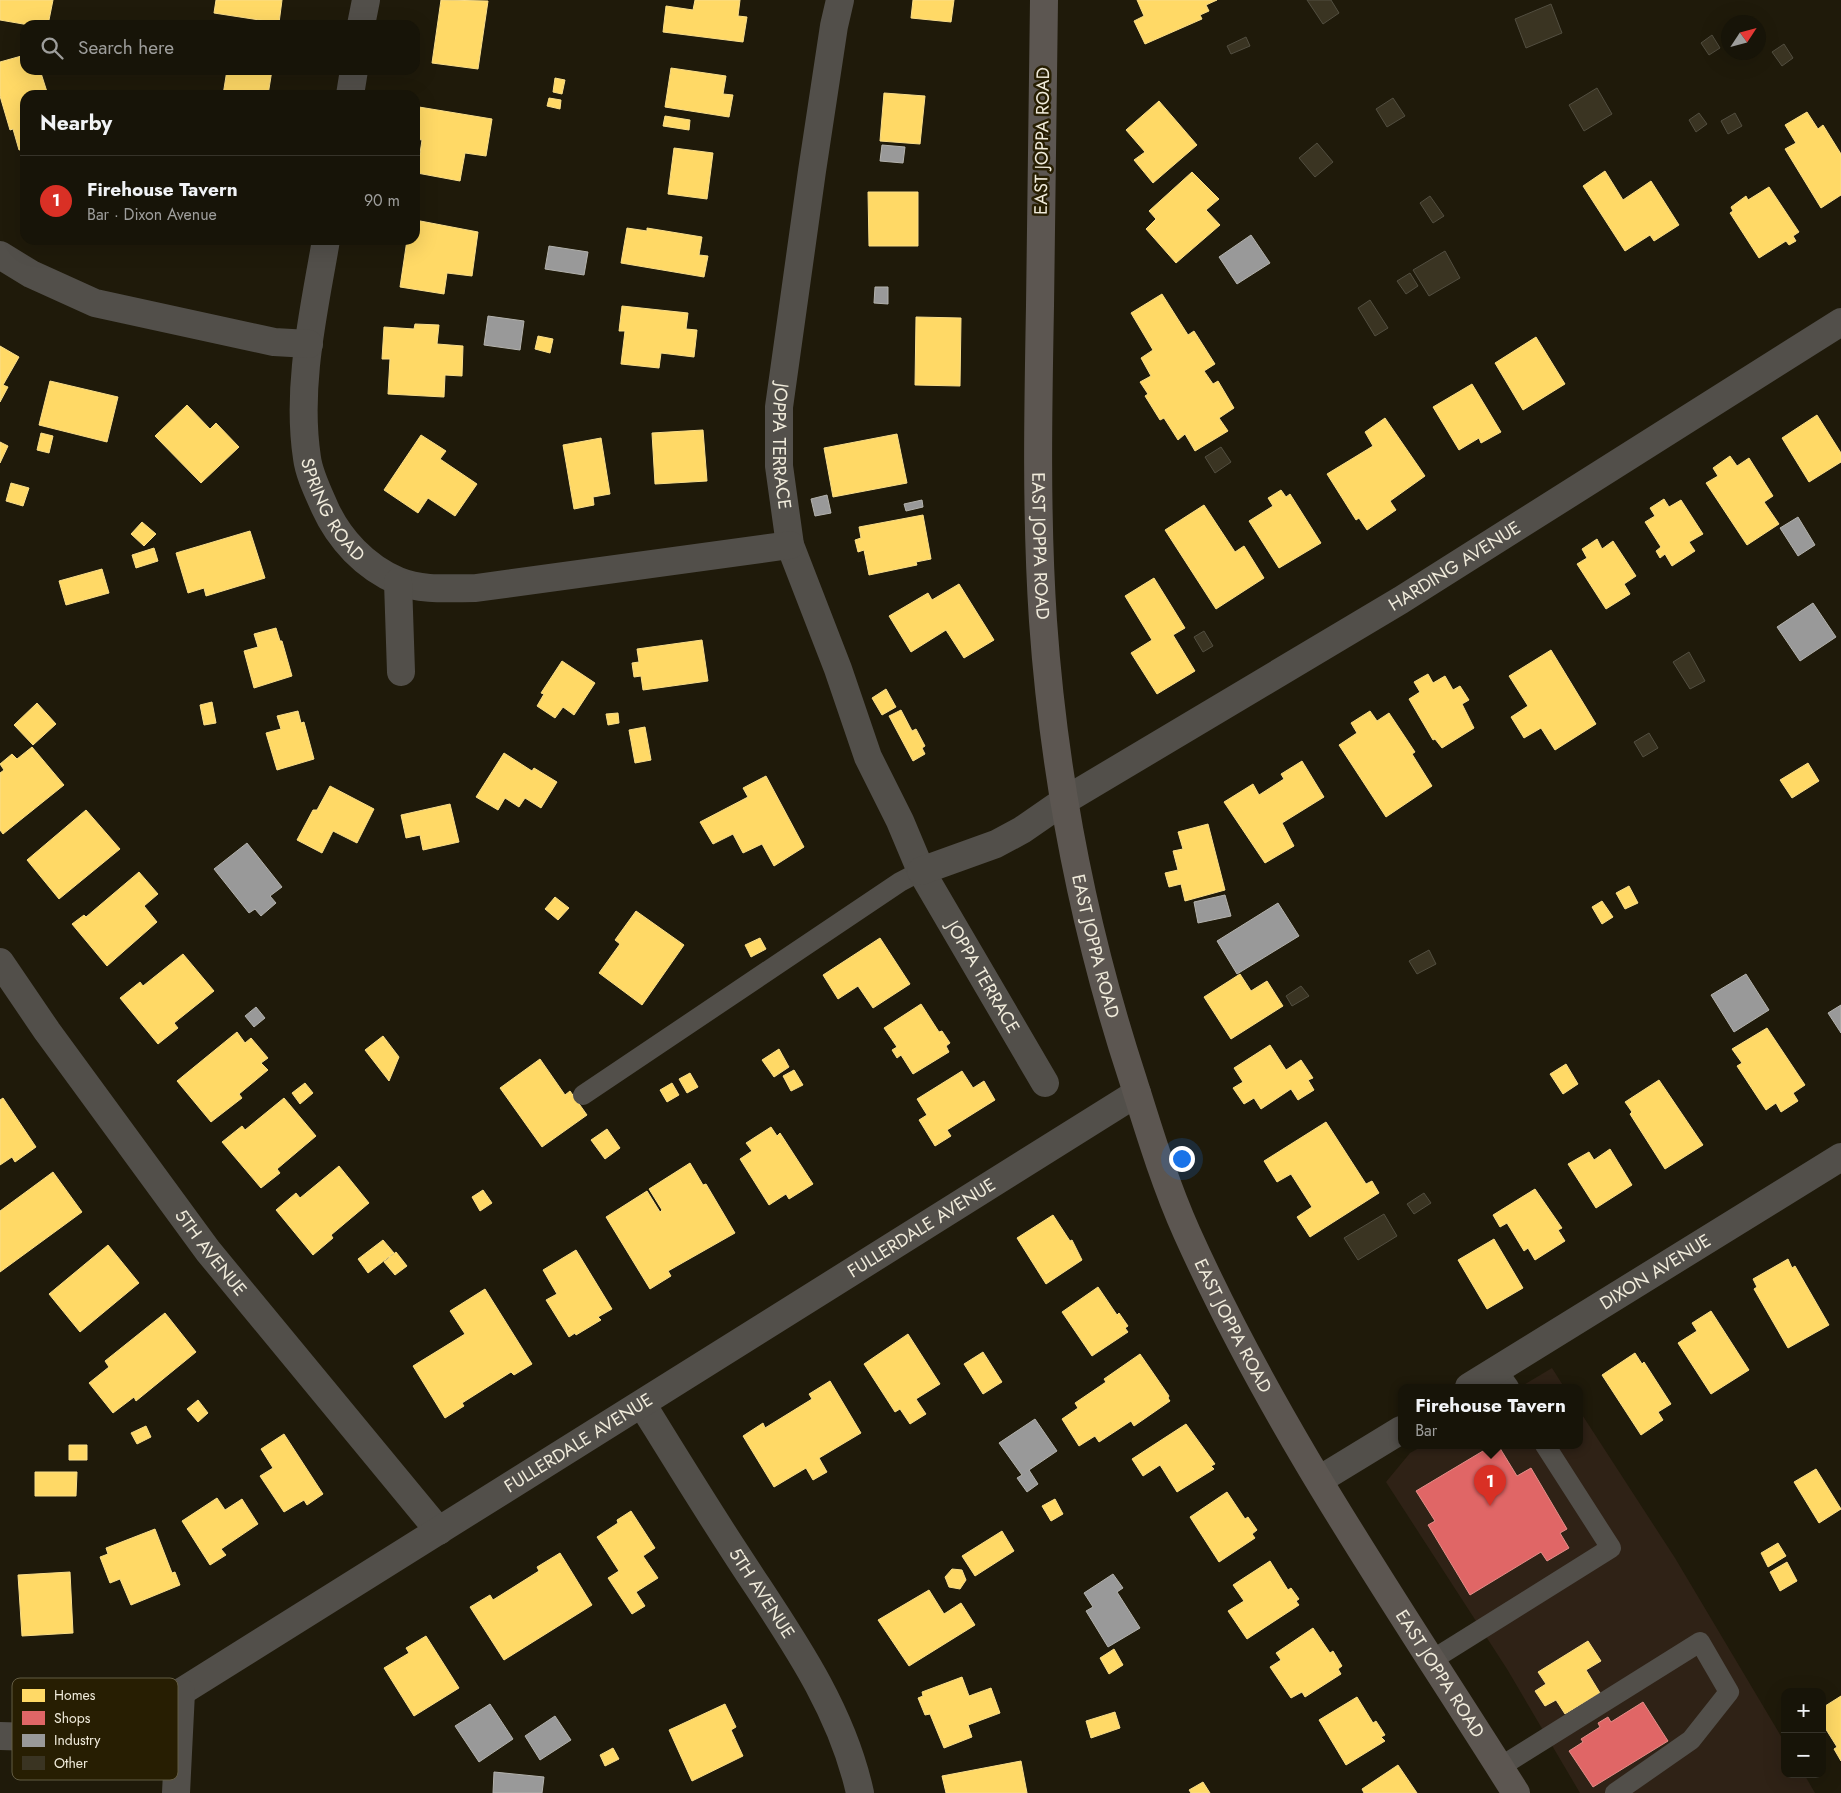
<!DOCTYPE html>
<meta charset="utf-8">
<style>
:root{--surface:#171408;--page:#242116;--text:#f1f3f6;--muted:#9e9e9c;--line:#363329;--accent:#d93025}
body{margin:0;font-family:Jost,sans-serif;background:var(--page);color:var(--text)}
.controls{position:absolute;right:15px;bottom:15px;display:grid;overflow:hidden;border-radius:10px;box-shadow:0 5px 20px #0002}
.controls button{width:45px;height:45px;display:grid;place-items:center;padding:0;border:0;border-bottom:1px solid var(--line);background:var(--surface);color:var(--text);font:25px sans-serif}
.compass{position:absolute;left:1721px;top:15px;width:45px;height:45px;border-radius:50%;background:var(--surface);box-shadow:0 5px 20px #0002;rotate:54deg}
.you{position:absolute;left:1181px;top:1158px;width:18px;height:18px;margin:-12px;border:4px solid #fff;border-radius:50%;background:#1a73e8;box-shadow:0 0 0 8px #1a73e833}
.badge{display:grid;place-items:center;width:32px;height:32px;border-radius:50%;background:var(--accent);color:#fff;font-size:16px;font-weight:700}
.pin{position:absolute;translate:-50% -41px;filter:drop-shadow(0 1px 2px #0008)}
.pin::after{content:'';position:absolute;top:26px;width:18px;height:15px;background:inherit;clip-path:polygon(0 0,100% 0,50% 100%)}
.popup{position:absolute;left:1398px;top:1384px;width:185px;height:65px;box-sizing:border-box;display:grid;place-content:center;border-radius:10px;background:var(--surface);filter:drop-shadow(0 1px 4px #0005);font-size:16px;white-space:nowrap;color:var(--muted)}
.popup b{font-size:19px;color:var(--text)}
.popup::after{content:'';position:absolute;left:50%;top:100%;margin-left:-10px;border:10px solid transparent;border-top-color:var(--surface)}
.list{margin:0;padding:0;list-style:none}
h2{display:flex;justify-content:space-between;align-items:center;height:65px;margin:0;padding:0 20px;font-size:21px}
h2 small{font-size:16px;font-weight:400;color:var(--muted)}
.list li{display:grid;grid-template-columns:32px 1fr auto;gap:15px;align-items:center;box-sizing:border-box;height:90px;padding:0 20px;border-top:1px solid var(--line)}
.list b{display:block;font-size:19px;white-space:nowrap}
.list p{margin:0;font-size:16px;white-space:nowrap;color:var(--muted)}
.list em{font-size:16px;font-style:normal;color:var(--muted)}
.icon{flex:none;width:28px;height:28px;fill:none;stroke:currentColor;stroke-width:2;stroke-linecap:round;stroke-linejoin:round}
.map{position:relative;flex:none;width:1841px;height:1793px;overflow:hidden}
.search{position:absolute;background:var(--surface);box-shadow:0 5px 20px #0002;left:20px;top:20px;width:400px;height:55px;display:flex;align-items:center;gap:12px;box-sizing:border-box;padding:0 18px;border-radius:15px;color:var(--muted);font-size:19px}
.panel{position:absolute;background:var(--surface);box-shadow:0 5px 20px #0002;left:20px;top:90px;width:400px;height:155px;border-radius:15px}
.map>svg:first-child{display:block}
</style>
<div class="map">
<svg width="1841" height="1793" viewBox="0 0 1841 1793">
<rect width="100%" height="100%" fill="#1f1a0a"/>
<path fill="#2f2216" d="M1552,1368L1564,1387H1520Z
M1579,1410L1675,1558L1785,1743V1774H1804L1815,1793H1580L1507,1669L1386,1482L1410,1453L1424,1445H1579Z"/>
<path fill="#ffd966" stroke="#fade89" d="M0,0H53L48,25H29L0,20Z
M216,0H282L279,23L214,13Z
M441,0L488,1L478,69L432,63Z
M695,0H740L738,16L747,17L743,42L663,32L666,6L693,10Z
M913,0H954L951,22L911,18Z
M1137,0H1217L1206,5L1209,11L1200,15L1202,19L1145,44L1134,21L1144,16Z
M25,55V70H40L48,95H25V149L19,150L13,129L10,130L0,96V62Z
M671,68L726,76L723,94L733,95L729,117L665,107Z
M227,70H272L268,95H223Z
M555,78L565,80L562,94L553,92Z
M884,93L925,96L920,144L880,141Z
M549,98L561,100L560,109L547,106Z
M1159,101L1197,145L1153,183L1134,160L1145,152L1126,130Z
M419,107L492,119L486,156L465,153L460,181L417,173L422,140L415,139Z
M1807,112L1818,129L1823,125L1841,154V195L1821,208L1785,149L1796,143L1785,125Z
M665,116L690,120L689,130L663,126Z
M674,148L713,153L707,199L668,194Z
M1605,171L1623,200L1651,181L1679,225L1654,241L1650,235L1625,251L1583,186Z
M1192,172L1219,199L1206,210L1220,225L1176,263L1146,229L1156,219L1149,211Z
M1769,187L1799,232L1793,236L1796,241L1789,245L1786,241L1759,258L1730,213L1733,211L1731,207L1746,196L1748,200Z
M868,192H918V246H869Z
M415,220L478,232L472,276L447,273L444,294L400,287L407,240H415Z
M627,228L647,231V228L702,237L699,255L708,256L704,277L621,263Z
M1162,294L1188,335L1194,331L1215,364L1204,371L1213,384L1218,381L1234,408L1219,418L1228,431L1195,451L1185,434L1178,440L1164,418L1160,420L1145,396L1148,394L1140,382L1151,376L1141,358L1153,350L1131,313Z
M622,306L688,313L686,329L697,330L694,357L661,353L659,368L621,364L625,331H619Z
M916,317L961,318L960,386L915,385Z
M415,324L439,325L437,344L463,346L462,376L445,375L444,397L388,394L390,359H382L384,327L414,329Z
M538,336L553,339L550,353L535,349Z
M1536,337L1565,384L1523,410L1495,363Z
M0,346L19,357L3,385L8,387L0,402Z
M50,381L118,397L107,442L39,425Z
M1472,384L1501,432L1481,443L1479,438L1459,450L1433,407Z
M187,405L210,429L216,423L239,447L201,483L155,436Z
M1817,415L1841,453V462L1809,482L1782,438Z
M1385,418L1425,476L1390,501L1396,510L1367,530L1359,518L1356,520L1327,474L1373,446L1365,432Z
M703,430L707,481L655,484L652,433Z
M41,433L53,436L49,453L37,450Z
M897,434L907,483L833,497L824,448Z
M421,435L446,451L440,459L477,484L455,516L428,498L418,513L384,490Z
M601,438L610,494L593,497L594,505L574,509L563,445Z
M0,442L8,446L0,463Z
M1730,456L1737,466L1749,458L1773,496L1764,502L1779,524L1747,545L1706,483L1718,476L1713,468Z
M11,483L29,488L23,506L6,501Z
M1281,490L1286,497L1290,494L1321,543L1279,568L1249,521L1273,506L1268,498Z
M1664,499L1669,507L1681,500L1703,534L1689,542L1695,551L1672,566L1665,554L1660,558L1656,551L1661,547L1645,522L1655,516L1650,508Z
M1204,505L1235,552L1244,546L1264,578L1216,609L1165,530Z
M923,515L931,559L916,562L917,565L869,575L864,550L858,552L855,540L861,538L859,527Z
M142,522L156,534L144,546L131,534Z
M250,531L265,578L206,596L204,588L188,593L176,553Z
M1597,539L1602,549L1613,541L1636,576L1624,584L1630,594L1606,609L1577,564L1587,558L1582,549Z
M154,548L158,561L136,568L132,555Z
M102,569L109,593L66,605L59,581Z
M1154,578L1185,628L1173,635L1195,671L1157,694L1131,653L1152,640L1125,596Z
M959,584L994,640L964,658L946,630L911,652L889,616L928,593L932,600Z
M276,628L280,641H282L292,676L254,688L244,651L258,647L254,634Z
M702,640L708,681L643,690L641,676L634,677L632,663L639,662L637,649Z
M1551,650L1596,724L1555,750L1541,728L1524,738L1511,717L1528,706L1509,676Z
M562,661L595,683L574,715L563,707L555,718L537,706L544,694L541,693Z
M1428,674L1433,683L1445,676L1453,690L1460,686L1469,700L1462,704L1474,728L1442,748L1435,739L1433,740L1409,699L1420,692L1414,682Z
M886,689L896,707L882,715L872,698Z
M212,702L216,723L204,725L200,705Z
M37,703L56,724L33,745L14,725Z
M901,710L912,731L916,729L925,746L922,748L925,754L913,761L889,716Z
M298,711L301,723L304,722L314,759L277,770L266,733L281,729L277,716Z
M1370,711L1377,721L1389,713L1415,752L1412,754L1432,786L1386,817L1339,745L1357,733L1351,723Z
M618,713L619,723L608,725L606,714Z
M645,727L651,760L635,763L629,730Z
M32,747L64,785L3,834L0,830V773L4,770L0,764L12,754L17,759Z
M504,753L532,771L534,768L557,782L541,808L525,798L519,807L505,798L498,810L476,797Z
M1302,761L1324,797L1282,823L1294,846L1265,863L1224,802L1253,784L1259,795L1284,779L1281,774Z
M1808,763L1819,781L1792,798L1780,780Z
M766,776L804,847L774,866L762,844L743,853L733,834L713,844L700,822L748,797L743,788Z
M330,786L374,809L357,843L333,831L322,853L297,840L313,810H317Z
M450,804L459,842L423,850L420,835L406,838L401,815Z
M86,810L120,849L59,899L27,860Z
M1208,824L1225,890L1185,901L1181,884L1169,887L1165,873L1178,870L1173,851L1183,849L1178,832Z
M139,872L158,894L144,906L157,922L107,966L72,924L84,915L86,917Z
M1629,886L1638,903L1625,909L1616,893Z
M555,897L569,908L558,920L545,909Z
M1602,901L1613,917L1602,924L1592,907Z
M636,911L684,945L642,1005L599,973L620,944L615,940Z
M760,938L766,949L751,957L745,945Z
M880,938L910,984L873,1008L858,986L838,999L823,975Z
M183,954L214,991L174,1023L178,1028L158,1044L120,998L140,982L143,986Z
M1240,974L1251,991L1267,981L1283,1006L1231,1039L1204,997Z
M921,1004L939,1032L942,1031L950,1043L946,1046L949,1052L913,1074L901,1055L897,1058L892,1050L897,1047L884,1028Z
M1767,1028L1805,1085L1793,1093L1798,1101L1781,1112L1776,1103L1766,1110L1737,1066L1742,1063L1732,1049Z
M237,1032L245,1043L251,1038L268,1058L261,1063L268,1070L239,1094L242,1098L211,1122L177,1081Z
M383,1036L399,1057L389,1081L365,1050Z
M1270,1045L1286,1070L1301,1060L1313,1078L1308,1080L1314,1090L1298,1100L1291,1089L1261,1109L1254,1098L1244,1104L1233,1088L1243,1082L1234,1068Z
M779,1049L789,1067L774,1077L762,1060Z
M540,1059L565,1095L570,1091L587,1115L542,1147L500,1088Z
M1566,1064L1578,1084L1563,1094L1550,1074Z
M794,1070L803,1085L791,1091L783,1076Z
M962,1071L973,1088L984,1081L995,1100L947,1130L951,1136L935,1146L919,1120L927,1115L917,1099Z
M690,1073L698,1087L687,1093L679,1079Z
M1659,1080L1703,1145L1665,1169L1630,1114L1632,1112L1625,1102Z
M305,1083L313,1093L300,1104L292,1093Z
M672,1083L679,1095L667,1102L660,1090Z
M3,1098L36,1147L15,1162L12,1157L0,1165V1100Z
M284,1098L316,1136L277,1169L280,1173L261,1188L222,1142L242,1126L245,1130Z
M1326,1122L1366,1184L1372,1181L1379,1193L1310,1237L1297,1217L1312,1207L1291,1174L1277,1182L1264,1161Z
M771,1127L777,1136L780,1133L813,1184L789,1199L786,1194L769,1205L740,1159L752,1151L746,1143Z
M607,1129L620,1148L605,1159L591,1140Z
M1610,1149L1632,1185L1596,1208L1568,1164L1589,1152L1594,1160Z
M690,1163L703,1185L706,1184L735,1233L668,1271L671,1276L650,1289L606,1217L647,1191L660,1212L662,1210L649,1189Z
M339,1166L369,1203L331,1235L333,1238L313,1255L276,1210L296,1193L300,1198Z
M53,1172L82,1212L0,1272V1211Z
M1535,1189L1562,1228L1558,1230L1565,1241L1535,1260L1528,1248L1524,1251L1507,1223L1500,1227L1493,1215Z
M483,1190L492,1203L480,1211L472,1197Z
M1053,1215L1070,1241L1072,1240L1082,1260L1046,1284L1017,1238Z
M1494,1239L1523,1288L1487,1309L1458,1260Z
M383,1240L394,1253L368,1273L358,1259Z
M108,1245L139,1283L80,1332L49,1294Z
M576,1250L612,1309L598,1317L601,1320L576,1335L575,1333L569,1337L546,1300L557,1294L543,1270Z
M396,1252L407,1266L395,1275L384,1262Z
M1788,1259L1792,1268L1795,1266L1829,1325L1788,1348L1754,1289L1757,1287L1753,1279Z
M1098,1287L1117,1315L1119,1313L1128,1326L1125,1328L1128,1332L1092,1356L1062,1312Z
M485,1289L532,1364L514,1375L511,1372L462,1403L464,1406L445,1418L413,1366L465,1334L450,1311Z
M1711,1311L1749,1370L1711,1394L1678,1343L1697,1331L1692,1323Z
M165,1313L196,1352L136,1401L134,1397L113,1413L89,1383L109,1367L105,1361Z
M908,1334L940,1384L916,1399L926,1414L910,1424L900,1409L895,1412L864,1364Z
M983,1352L1002,1382L983,1394L964,1364Z
M1635,1353L1642,1364L1644,1362L1671,1404L1658,1412L1663,1420L1641,1435L1602,1375Z
M1140,1354L1169,1396L1168,1398L1170,1401L1134,1426L1131,1421L1099,1442L1095,1436L1079,1446L1062,1419L1078,1408L1075,1403L1106,1382L1104,1379Z
M830,1381L861,1433L819,1458L827,1472L813,1480L806,1468L774,1487L743,1436L763,1423L765,1428L812,1399L809,1394Z
M198,1400L208,1413L198,1422L187,1409Z
M1186,1424L1215,1464L1211,1466L1214,1469L1177,1492L1160,1465L1143,1476L1132,1459Z
M146,1426L151,1437L137,1444L131,1433Z
M284,1434L323,1494L307,1505L304,1500L284,1512L260,1476L273,1468L261,1449Z
M69,1445H87V1460H69Z
M1816,1469L1841,1509L1819,1523L1794,1482Z
M35,1472H77L76,1496H35Z
M1227,1492L1245,1519L1248,1517L1257,1530L1252,1534L1255,1538L1219,1562L1190,1517Z
M217,1498L225,1510L242,1499L258,1524L221,1549L226,1555L210,1565L182,1521Z
M1055,1499L1063,1514L1051,1521L1042,1506Z
M631,1511L655,1548L643,1556L658,1578L636,1592L645,1606L632,1614L608,1578L619,1571L597,1537L618,1523L617,1520Z
M155,1529L172,1573L175,1572L180,1585L131,1605L120,1579L110,1583L100,1557L108,1554L106,1548Z
M1002,1531L1014,1551L975,1576L962,1556Z
M1778,1543L1786,1556L1768,1567L1761,1553Z
M560,1553L592,1605L504,1660L470,1607L490,1595L493,1600L539,1571L537,1567Z
M1270,1561L1288,1590L1291,1588L1299,1599L1296,1601L1299,1605L1247,1639L1228,1611L1244,1601L1233,1585Z
M1787,1562L1797,1581L1780,1591L1770,1572Z
M952,1569L962,1570L966,1580L960,1589L949,1587L945,1577Z
M70,1572L73,1633L22,1636L18,1575Z
M929,1590L944,1614L961,1603L975,1625L909,1666L878,1620Z
M1313,1628L1330,1653L1333,1651L1342,1666L1338,1669L1341,1674L1305,1697L1302,1692L1291,1698L1270,1667L1281,1660L1276,1653Z
M426,1636L459,1688L414,1716L384,1668L409,1653L406,1648Z
M1588,1641L1601,1661L1586,1670L1600,1693L1565,1714L1556,1700L1545,1706L1535,1691L1546,1684L1538,1672Z
M1114,1649L1123,1665L1109,1674L1100,1658Z
M962,1677L969,1696L991,1688L1000,1713L968,1725L972,1737L944,1748L930,1714L925,1715L918,1698L923,1696L922,1692Z
M1841,1696V1761L1834,1749L1837,1747L1822,1723V1708Z
M1357,1697L1373,1723L1376,1721L1385,1735L1381,1737L1385,1741L1346,1765L1319,1720Z
M725,1704L736,1727L731,1730L743,1756L692,1781L669,1730Z
M1115,1712L1120,1728L1091,1738L1086,1721Z
M613,1748L619,1759L605,1766L600,1755Z
M1021,1761L1027,1793H946L942,1776Z
M1398,1765L1417,1793H1364L1362,1789Z
M1203,1782L1210,1793H1191L1189,1790Z"/>
<path fill="#e06666" stroke="#e58e89" d="M1493,1445H1498L1517,1476L1531,1468L1567,1529L1560,1533L1569,1548L1547,1561L1541,1552L1470,1595L1428,1525L1435,1521L1416,1491Z
M1643,1702L1668,1741L1593,1787L1569,1751L1583,1742L1581,1739L1600,1727L1598,1723L1608,1717L1611,1722Z"/>
<path fill="#999" stroke="#b3b2ad" d="M882,145L905,147L903,163L880,161Z
M1251,235L1270,263L1237,284L1219,257Z
M549,246L588,252L584,275L545,269Z
M875,287H888V304L874,303Z
M488,316L524,321L520,350L484,345Z
M827,495L831,513L815,516L811,499Z
M922,500L923,507L906,511L904,504Z
M1798,517L1815,545L1798,556L1780,528Z
M1813,603L1836,637L1800,661L1777,627Z
M247,843L282,887L270,896L276,903L261,916L255,909L249,913L214,869Z
M1225,895L1231,916L1198,923L1194,902Z
M1278,903L1299,936L1237,974L1217,941Z
M1746,974L1769,1010L1734,1032L1711,995Z
M1841,1005V1033L1828,1013Z
M256,1007L265,1018L254,1027L245,1016Z
M1035,1419L1057,1451L1029,1470L1038,1484L1027,1492L1017,1478L1022,1475L999,1443Z
M1113,1574L1123,1588L1117,1592L1140,1628L1108,1647L1086,1611L1093,1607L1084,1593Z
M490,1704L513,1739L479,1762L455,1726Z
M555,1716L571,1740L540,1760L525,1736Z
M494,1772L544,1777L542,1793H493Z"/>
<path fill="#3a3422" stroke="#524e40" d="M1307,0H1331L1339,13L1323,24Z
M1551,4L1562,33L1526,48L1515,19Z
M1712,35L1720,48L1709,55L1701,43Z
M1246,37L1250,46L1231,54L1227,46Z
M1784,44L1793,58L1782,66L1772,52Z
M1597,88L1612,114L1584,131L1569,105Z
M1393,98L1405,116L1387,127L1376,109Z
M1699,113L1707,124L1696,132L1689,120Z
M1735,113L1742,126L1728,134L1721,121Z
M1317,143L1333,162L1315,177L1299,158Z
M1430,196L1444,216L1433,223L1420,203Z
M1445,251L1460,278L1429,296L1413,270Z
M1410,273L1418,286L1406,294L1397,281Z
M1370,300L1388,328L1375,336L1358,308Z
M1221,447L1231,462L1215,473L1205,457Z
M1204,631L1213,646L1203,652L1194,637Z
M1689,652L1705,681L1690,689L1673,662Z
M1649,733L1658,748L1643,757L1634,742Z
M1429,950L1436,964L1417,974L1409,961Z
M1301,986L1309,996L1292,1006L1286,996Z
M1424,1193L1431,1203L1414,1214L1407,1204Z
M1384,1214L1397,1236L1358,1260L1344,1238Z"/>
<g fill="none" stroke-linecap="round" stroke-linejoin="round">
<path stroke="#524f4a" stroke-width="20" d="M583,1095L900,882L921,871
M1497,1370L1509,1387
M1432,1660L1611,1548L1545,1445
M1500,1767L1700,1642L1729,1692L1691,1740L1615,1793"/>
<g stroke="#524f4a" stroke-width="28">
<path id="s1" d="M840,0L834,26L812,171L779,407V466L790,545L838,669L868,757L900,821L921,871L1045,1083"/>
<path d="M361,25L366,0"/>
<path d="M350,95L354,70"/>
<path id="s2" d="M326,240C314,311 296,386 307,458C309,474 318,492 325,508C339,539 365,567 398,581C422,591 451,588 476,588L790,545"/>
<path d="M0,255L31,274L95,303L274,342L309,344"/>
<path d="M398,582L401,672"/>
<path id="s3" d="M921,871L996,844L1022,830L1064,801L1401,600L1841,322"/>
<path id="s4" d="M0,962L47,1031L208,1251L439,1531"/>
<path id="s5" d="M1469,1387L1841,1157"/>
<path id="s6" d="M642,1404C673,1454 703,1503 735,1552C784,1628 840,1702 860,1793"/>
<path d="M1319,1480L1401,1430"/>
<path id="s7" d="M0,1736L68,1738L113,1728L181,1692L1137,1093"/>
<path d="M176,1793L181,1692"/>
</g>
<path stroke="#5c5651" stroke-width="28" id="s8" d="M1044,0C1043,102 1041,204 1040,306C1038,411 1036,516 1043,621C1054,778 1084,931 1133,1080C1149,1131 1165,1184 1187,1233C1276,1431 1401,1610 1516,1793"/>
</g>
<g text-anchor="middle" dominant-baseline="central" stroke-width="5" stroke-linejoin="round" paint-order="stroke">
<g font-size="18" fill="#f0ebdb" stroke="#271e02">
<text transform="translate(1042 141) rotate(-89)">EAST JOPPA ROAD</text>
<text stroke="none"><textPath href="#s1" startOffset="451">JOPPA TERRACE</textPath></text>
<text stroke="none"><textPath href="#s2" startOffset="278">SPRING ROAD</textPath></text>
<text stroke="none"><textPath href="#s8" startOffset="546">EAST JOPPA ROAD</textPath></text>
<text stroke="none"><textPath href="#s3" startOffset="616">HARDING AVENUE</textPath></text>
<text stroke="none"><textPath href="#s8" startOffset="951">EAST JOPPA ROAD</textPath></text>
<text stroke="none"><textPath href="#s1" startOffset="1025">JOPPA TERRACE</textPath></text>
<text stroke="none"><textPath href="#s7" startOffset="1065">FULLERDALE AVENUE</textPath></text>
<text stroke="none"><textPath href="#s4" startOffset="359">5TH AVENUE</textPath></text>
<text stroke="none"><textPath href="#s5" startOffset="219">DIXON AVENUE</textPath></text>
<text stroke="none"><textPath href="#s8" startOffset="1356">EAST JOPPA ROAD</textPath></text>
<text stroke="none"><textPath href="#s7" startOffset="660">FULLERDALE AVENUE</textPath></text>
<text stroke="none"><textPath href="#s6" startOffset="224">5TH AVENUE</textPath></text>
<text stroke="none"><textPath href="#s8" startOffset="1761">EAST JOPPA ROAD</textPath></text>
</g>
</g>
<rect x="12" y="1678" width="166" height="102" rx="8" fill="#271e02" stroke="#635c43" stroke-width="1"/>
<rect x="22" y="1689" width="23" height="13" fill="#ffd966"/>
<rect x="22" y="1711" width="23" height="14" fill="#e06666"/>
<rect x="22" y="1734" width="23" height="13" fill="#999"/>
<rect x="22" y="1756" width="23" height="14" fill="#3a3422"/>
<g font-size="14" fill="#f0ebdb">
<text x="54" y="1700">Homes</text>
<text x="54" y="1723">Shops</text>
<text x="54" y="1745">Industry</text>
<text x="54" y="1768">Other</text>
</g>
</svg>
<div class="controls">
<button>+</button>
<button>−</button>
</div>
<svg class="compass" viewBox="-18 -18 36 36"><path d="M0-13l5 13h-10z" fill="#e53935"/><path d="M0 13l5-13h-10z" fill="#9e9e9c"/></svg>
<div class="you"></div>
<div class="pin badge" style="left:1490px;top:1506px">1</div>
<div class="popup"><b>Firehouse Tavern</b>Bar</div>
<div class="search"><svg class="icon" aria-label="search" viewBox="0 0 24 24"><circle cx="10" cy="10" r="6"/><path d="M15 15l6 6"/></svg>Search here</div>
<section class="panel">
<h2>Nearby<small></small></h2>
<ul class="list">
<li><span class="badge">1</span><div><b>Firehouse Tavern</b><p>Bar · Dixon Avenue</p></div><em>90 m</em></li>
</ul>
</section>
</div>
